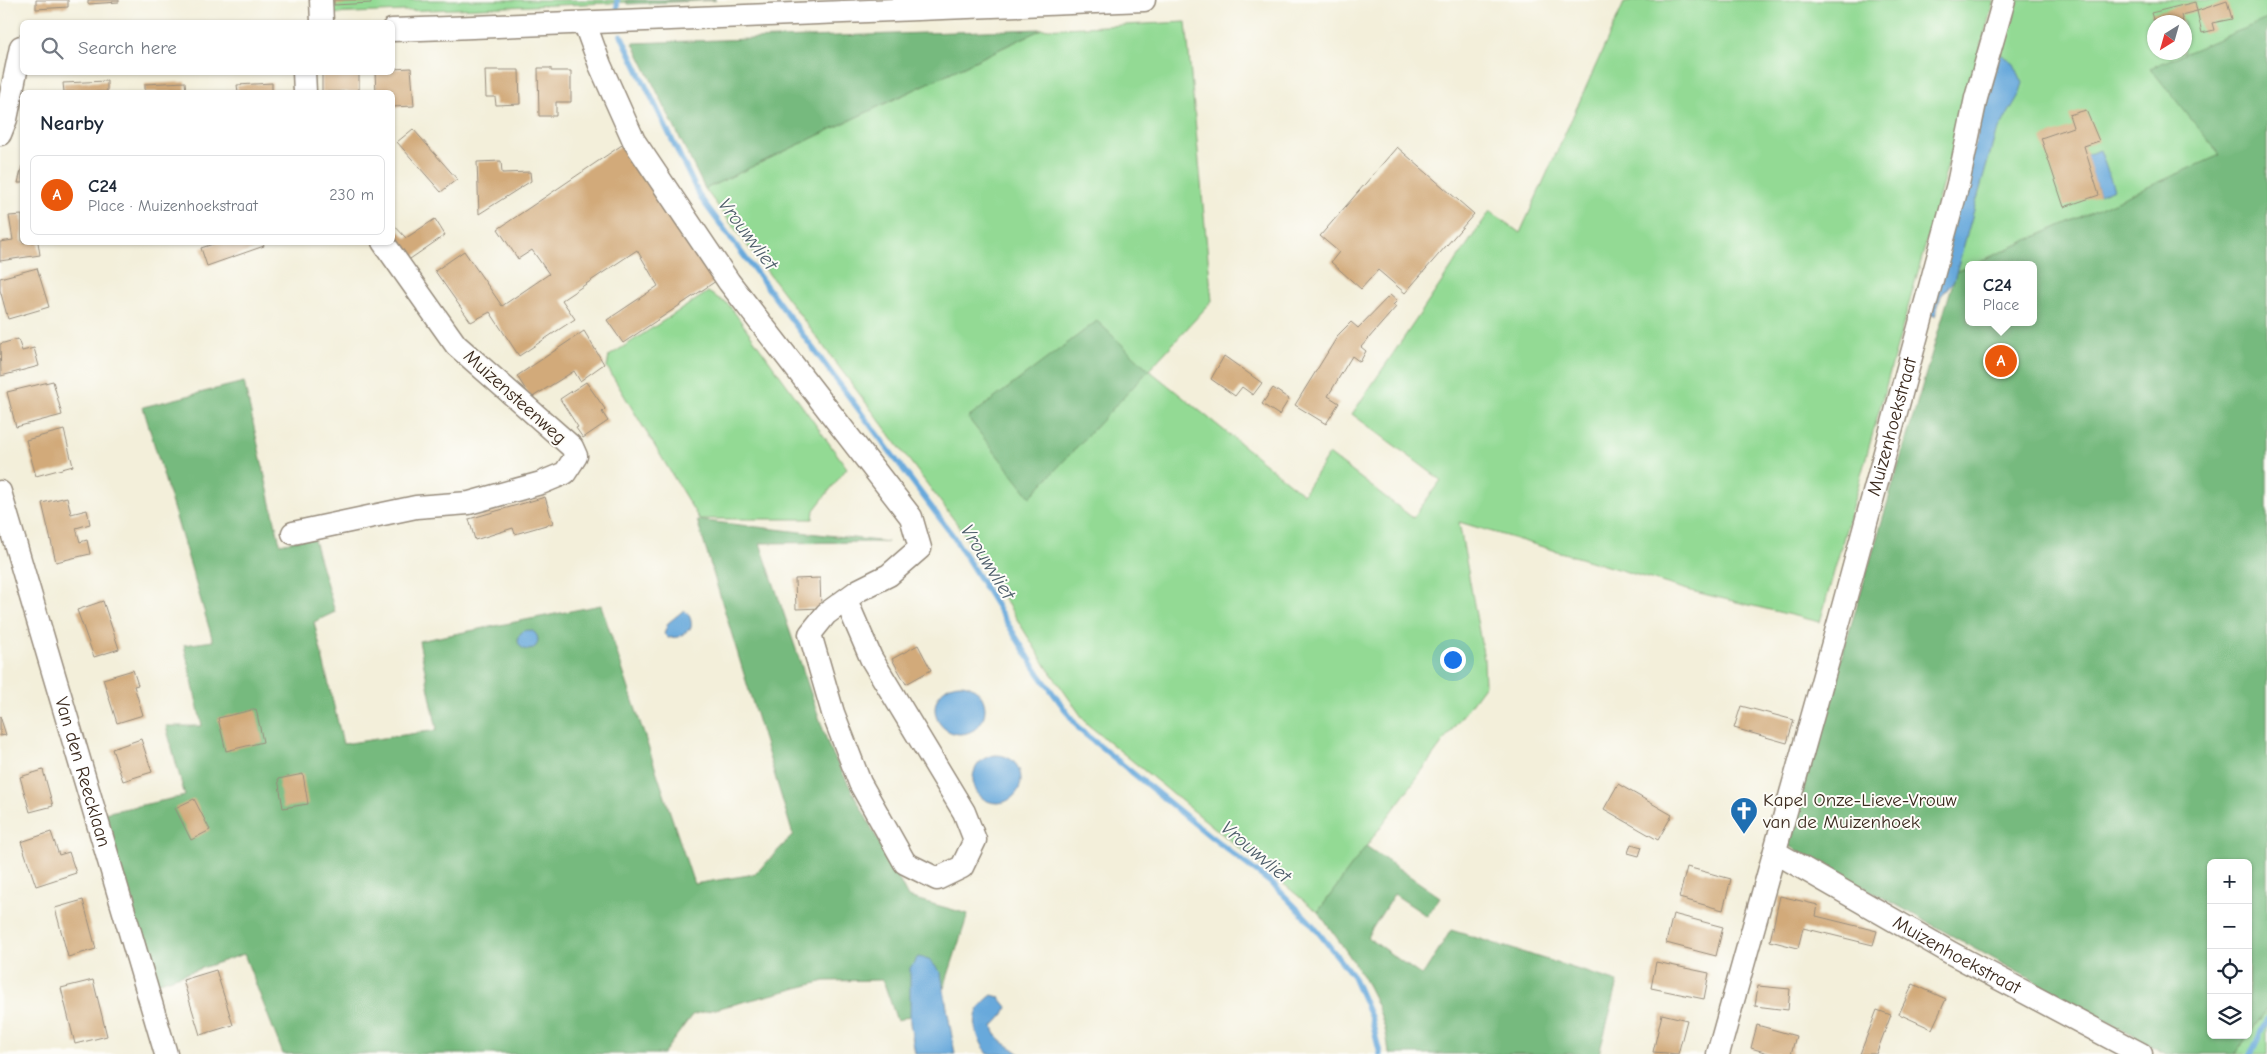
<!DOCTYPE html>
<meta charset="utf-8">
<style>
:root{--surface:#fff;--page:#f6f6f7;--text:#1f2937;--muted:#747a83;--line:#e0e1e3;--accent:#ea580c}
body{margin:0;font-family:"Comic Neue",sans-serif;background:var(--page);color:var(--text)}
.controls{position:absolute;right:15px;bottom:15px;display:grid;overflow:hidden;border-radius:8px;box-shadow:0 1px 4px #0004}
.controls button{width:45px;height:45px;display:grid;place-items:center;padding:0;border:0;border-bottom:1px solid var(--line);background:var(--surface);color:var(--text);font:25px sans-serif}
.compass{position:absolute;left:2147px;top:15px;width:45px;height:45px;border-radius:50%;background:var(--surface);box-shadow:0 1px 4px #0004;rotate:217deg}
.you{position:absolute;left:1452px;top:659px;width:18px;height:18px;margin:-12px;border:4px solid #fff;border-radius:50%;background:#1a73e8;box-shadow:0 0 0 8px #1a73e833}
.badge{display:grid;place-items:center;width:32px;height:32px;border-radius:50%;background:var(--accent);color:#fff;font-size:16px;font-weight:700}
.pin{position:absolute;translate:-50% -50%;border:2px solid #fff;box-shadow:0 1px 5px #0006}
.popup{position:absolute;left:1965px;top:261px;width:72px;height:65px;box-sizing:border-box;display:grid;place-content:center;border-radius:8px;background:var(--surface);filter:drop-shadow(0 1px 4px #0005);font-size:16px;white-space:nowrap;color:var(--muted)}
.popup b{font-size:19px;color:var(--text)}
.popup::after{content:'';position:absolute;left:50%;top:100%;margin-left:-10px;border:10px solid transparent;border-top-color:var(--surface)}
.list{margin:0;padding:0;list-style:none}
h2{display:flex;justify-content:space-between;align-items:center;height:65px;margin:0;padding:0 20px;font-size:21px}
h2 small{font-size:16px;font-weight:400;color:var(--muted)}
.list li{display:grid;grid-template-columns:32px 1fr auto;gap:15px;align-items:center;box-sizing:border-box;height:80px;margin:0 10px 10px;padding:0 10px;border:1px solid var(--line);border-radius:8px}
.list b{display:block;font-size:19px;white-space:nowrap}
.list p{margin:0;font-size:16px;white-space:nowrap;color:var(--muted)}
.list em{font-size:16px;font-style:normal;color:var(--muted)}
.icon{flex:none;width:28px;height:28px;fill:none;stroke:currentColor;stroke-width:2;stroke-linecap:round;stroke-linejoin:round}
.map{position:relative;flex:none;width:2267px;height:1054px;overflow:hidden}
.search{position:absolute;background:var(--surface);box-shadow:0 1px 4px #0004;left:20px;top:20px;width:375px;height:55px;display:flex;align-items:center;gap:12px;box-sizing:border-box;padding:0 18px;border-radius:8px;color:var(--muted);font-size:19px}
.panel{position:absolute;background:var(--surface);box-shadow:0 1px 4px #0004;left:20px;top:90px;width:375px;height:155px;border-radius:8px}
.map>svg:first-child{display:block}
</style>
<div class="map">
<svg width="2267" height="1054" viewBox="0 0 2267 1054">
<rect width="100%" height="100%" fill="#fdfcf7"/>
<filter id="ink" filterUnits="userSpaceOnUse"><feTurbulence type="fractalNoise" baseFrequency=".02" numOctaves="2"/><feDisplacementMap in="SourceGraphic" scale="10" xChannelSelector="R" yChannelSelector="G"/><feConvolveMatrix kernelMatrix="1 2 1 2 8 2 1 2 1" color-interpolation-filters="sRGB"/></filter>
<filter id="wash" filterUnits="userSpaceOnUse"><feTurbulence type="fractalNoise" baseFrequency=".0096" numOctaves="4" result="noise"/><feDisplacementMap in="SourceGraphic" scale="20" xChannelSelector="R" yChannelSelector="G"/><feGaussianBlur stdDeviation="1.12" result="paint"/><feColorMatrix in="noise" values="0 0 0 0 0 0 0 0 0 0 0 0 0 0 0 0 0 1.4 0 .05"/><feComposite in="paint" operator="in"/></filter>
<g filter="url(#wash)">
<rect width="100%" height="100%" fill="#f3efda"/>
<path fill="#93da94" stroke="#678259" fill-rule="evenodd" d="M326,0H684L327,14Z
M1639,0H1994L1820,622L1691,591L1459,522L1484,659L1485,685L1318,912L1087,724L1046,666L961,529L705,189L1042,29L1186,22L1212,301L1149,370L1303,494L1329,454L1413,518L1441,480L1352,414L1490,211L1520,233L1624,3Z
M2014,0H2267V26L2221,155L1956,272L1995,136L2005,116L1999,56ZM2154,22H2184V52H2154Z
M708,292L729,305L847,468L814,510L813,519H699L607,367L609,356Z
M2267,1009V1054H2235Z"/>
<path fill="#76ba7e" stroke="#58724e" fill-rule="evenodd" d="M627,0H716L627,4Z
M2267,19V1009L2235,1054H2166L1786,844L1956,272L1968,266V322H2034V265H1972L2220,155L2150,68ZM2211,863H2248V1035H2211Z
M1042,29L705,189L633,43Z
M1097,321L1149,370L1030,497L968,418Z
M244,382L280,544L313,537L335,612L314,622L343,744L437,730L419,641L601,605L694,884L755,874L793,835L697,520L887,542L760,543L829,747L908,897L968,914L939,1003L897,1021L883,980L825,981L692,1015L663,1054H283L244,954L154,984L104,813L185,796L166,726H202L184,645L213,641L143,407Z
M1366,846L1440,897L1427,916L1394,894L1367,937L1422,976L1451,930L1618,982L1599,1054H1389C1385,999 1349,955 1318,912Z"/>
<path fill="#67a9db" stroke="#516a7c" d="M2002,55L2013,62L2023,83L2019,95L1995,136L1954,280L1941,296L1935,316L1928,314L1999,56Z
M2100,150L2114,189L2099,195L2086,155Z
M684,610C690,615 692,620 691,628L679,637L668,638L664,634L668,623Z
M518 640a10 10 0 1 1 20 0a10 10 0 1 1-20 0Z
M935 709a25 25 0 1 1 50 0a25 25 0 1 1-50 0Z
M973 779a24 24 0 1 1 48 0a24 24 0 1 1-48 0Z
M918,957L929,959L941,973L955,1054H915L910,1023V968Z
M992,995L999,997L1007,1007L1004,1014L993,1026C996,1043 1009,1044 1020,1054H988C973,1033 968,1012 992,995Z"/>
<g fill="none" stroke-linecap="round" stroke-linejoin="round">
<path stroke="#67a9db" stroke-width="5.5" d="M617,0L618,18
M621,35L700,197L953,536L1039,674L1080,730L1210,836L1276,887L1311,923L1353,976L1371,1017L1380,1054
M2251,1054L2267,1019"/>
</g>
<g id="blocks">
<path fill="#d2aa7a" d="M36,0H68V7L36,9Z
M88,0H119V2L88,4Z
M334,0H371V3L334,5Z
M2227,1L2232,19L2212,23L2214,30L2202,33L2197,11Z
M2195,2L2197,11L2181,15L2183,22H2154L2151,13Z
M411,68L414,106L392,107V92H376L375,72H392V69Z
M538,68H551V71H571V102H556V116H539Z
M485,70H519L520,104L496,105L495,97H486Z
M322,73H359V92H322Z
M107,81V92H64L63,83Z
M185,82L186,92H145V84Z
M272,83V92H238L237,85Z
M2086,110L2099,141L2084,146L2099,195L2064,207L2041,138L2073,127L2069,115Z
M413,129L457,179L441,192L397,142Z
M622,145L716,281L623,343L607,320L658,286L637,250L562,300L575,319L519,356L490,312L471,322L435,271L464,251L502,306L549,274L532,250L518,259L498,229Z
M1397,147L1474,214L1405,293L1378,270L1361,289L1331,262L1339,252L1320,236Z
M501,161L502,173L530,172L531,181L479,214L477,162Z
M22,166V183H18Z
M22,215V242H38L40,255L0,261V242L13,240L9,216Z
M435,219L445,235L410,259L392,240V223L406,238Z
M219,242H262L264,246L207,266L201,248Z
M37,268L49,307L8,319L0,290V278Z
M1390,295L1397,301L1393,305L1396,307L1361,347L1366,351L1360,362L1352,356L1328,396L1339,403L1326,424L1295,405L1339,334L1351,322L1358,328Z
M584,331L604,364L580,381L574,371L531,398L517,376Z
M18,339L22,351L34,348L39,366L1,376L0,344Z
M2009,351L2010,370L1993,371L1992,352Z
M1224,356L1262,383L1253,395L1242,387L1235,396L1211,379Z
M53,381L62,415L16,427L7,392Z
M586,382L605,409L602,412L608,421L583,438L576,428L578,427L560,399Z
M1273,388L1289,399L1279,415L1262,404Z
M64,430L73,466L36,476L26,440Z
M67,497L71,514L87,510L90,524L76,528L80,542L87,540L90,554L56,562L42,503Z
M545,497L553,523L515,534L513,528L475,540L469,519Z
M820,578L821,608L796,609L795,579Z
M103,601L119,649L94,657L77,610Z
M918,645L931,670L906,684L892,659Z
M133,670L138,685L134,686L143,715L117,723L103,679Z
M1741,706L1794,720L1787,743L1734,728Z
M256,709L263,742L226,751L218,718Z
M0,716L6,735L0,736Z
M141,739L152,772L123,781L112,749Z
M43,770L53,806L30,812L20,777Z
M303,774L308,804L283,808L278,779Z
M1618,784L1672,815L1658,840L1604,809Z
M194,799L210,830L191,840L175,808Z
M51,832L59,855L69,852L76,873L36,886L21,842Z
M1631,844L1642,847L1639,856L1628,853Z
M1687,867L1731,879L1723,910L1679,898Z
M1780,896L1818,905L1816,916L1877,931L1873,945L1803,928L1798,948L1770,941Z
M83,900L96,949L68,957L55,908Z
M1673,914L1723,927L1716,956L1666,943Z
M1656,962L1709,973L1704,999L1651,988Z
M216,970L233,1025L200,1035L183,980Z
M93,980L107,1036L75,1044L61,988Z
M1913,984L1946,999L1932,1029L1899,1014Z
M1758,986L1790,989L1788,1010L1755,1006Z
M1877,1010L1891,1015L1876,1054H1860Z
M1662,1014L1687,1020L1678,1054L1653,1052Z
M1757,1025L1796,1036L1791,1054H1771L1751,1048Z"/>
</g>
</g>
<g filter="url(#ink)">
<use href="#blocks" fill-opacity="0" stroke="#978c7c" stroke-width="1"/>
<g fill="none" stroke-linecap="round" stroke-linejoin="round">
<defs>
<g id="minor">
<path d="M321,0L322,22"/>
<path d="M585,24L600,65L634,141L729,282L911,517L920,548L889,575L859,590L826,614L810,634L833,713L860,783L905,863L937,879L962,867L975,840L964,812L871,658L846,600"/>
<path d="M392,30C643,21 894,10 1144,0"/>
<path d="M304,72L305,92"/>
<path d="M0,134L6,119L21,47"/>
<path id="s1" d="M0,492L166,1054"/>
<path d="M293,533L416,507L469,503L541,483L565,473L576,456L572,447L456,345L383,242"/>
<path id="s2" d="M1775,852L1951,953L2141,1054"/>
<path id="s3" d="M1718,1054L1840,618L1958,184L1976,98L2004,0"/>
</g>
</defs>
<use href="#minor" stroke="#978c7c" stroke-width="25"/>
<use href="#minor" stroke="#fff" stroke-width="22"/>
</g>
</g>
<defs>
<symbol id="church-pin" viewBox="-11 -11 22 30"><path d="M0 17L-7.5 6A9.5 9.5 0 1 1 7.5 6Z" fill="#1f6fb2" stroke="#fdfcf7"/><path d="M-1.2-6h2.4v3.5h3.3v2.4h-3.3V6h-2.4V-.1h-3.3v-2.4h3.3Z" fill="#fff"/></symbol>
</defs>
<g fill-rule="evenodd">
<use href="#church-pin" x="1728" y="795" width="32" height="43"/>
</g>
<g text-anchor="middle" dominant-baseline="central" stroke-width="4" stroke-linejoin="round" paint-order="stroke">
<g font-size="19" fill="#3b2a1e" stroke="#fdfcf7">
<text transform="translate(515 397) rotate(42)">Muizensteenweg</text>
<text stroke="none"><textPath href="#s3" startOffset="651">Muizenhoekstraat</textPath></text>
<text stroke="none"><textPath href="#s1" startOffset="292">Van den Reecklaan</textPath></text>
<text stroke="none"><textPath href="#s2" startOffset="209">Muizenhoekstraat</textPath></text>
</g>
<g font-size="19" fill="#3b2a1e" stroke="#fdfcf7" text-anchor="start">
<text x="1763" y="800">Kapel Onze-Lieve-Vrouw<tspan x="1763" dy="22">van de Muizenhoek</tspan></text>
</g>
<g font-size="20" font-style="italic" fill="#4d5d6a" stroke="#fdfcf7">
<text transform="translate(748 234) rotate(53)">Vrouwvliet</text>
<text transform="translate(988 562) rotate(58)">Vrouwvliet</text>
<text transform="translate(1256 852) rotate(40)">Vrouwvliet</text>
</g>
</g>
</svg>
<div class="controls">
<button>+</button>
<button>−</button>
<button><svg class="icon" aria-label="locate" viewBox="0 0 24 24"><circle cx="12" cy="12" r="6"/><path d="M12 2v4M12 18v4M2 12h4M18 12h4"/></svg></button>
<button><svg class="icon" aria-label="layers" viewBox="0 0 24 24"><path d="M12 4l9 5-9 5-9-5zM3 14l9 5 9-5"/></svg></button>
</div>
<svg class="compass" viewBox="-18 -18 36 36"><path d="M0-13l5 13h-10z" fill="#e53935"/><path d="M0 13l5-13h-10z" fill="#747a83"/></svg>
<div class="you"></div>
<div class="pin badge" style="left:2001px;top:361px">A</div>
<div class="popup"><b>C24</b>Place</div>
<div class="search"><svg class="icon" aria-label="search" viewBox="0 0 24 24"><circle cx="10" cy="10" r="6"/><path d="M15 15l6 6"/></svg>Search here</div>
<section class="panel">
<h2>Nearby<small></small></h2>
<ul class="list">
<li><span class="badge">A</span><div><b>C24</b><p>Place · Muizenhoekstraat</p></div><em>230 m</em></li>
</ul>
</section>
</div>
